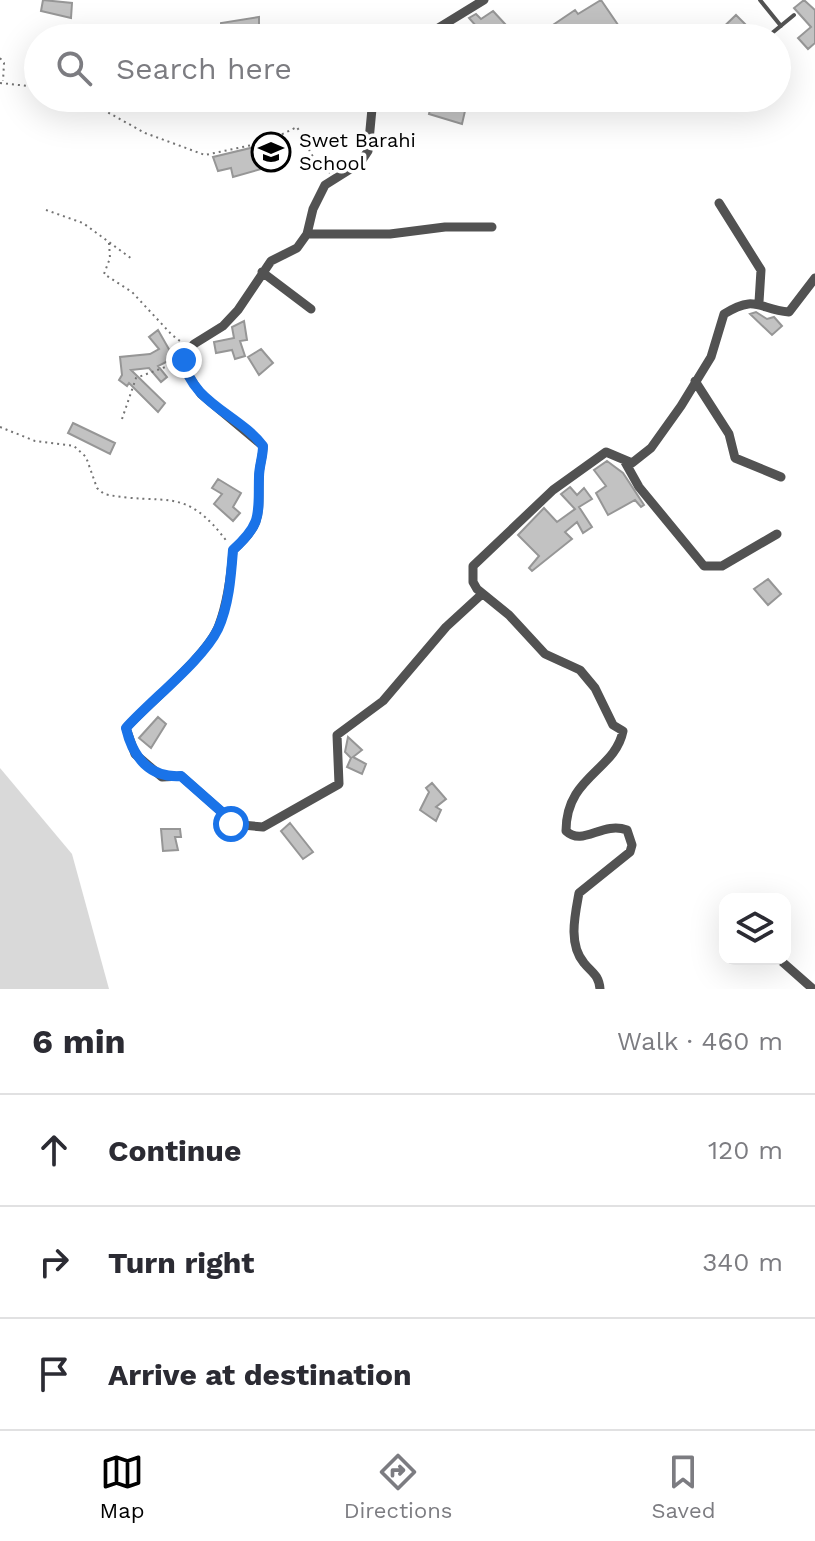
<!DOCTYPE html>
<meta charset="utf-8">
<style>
:root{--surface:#fff;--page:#f2f2f3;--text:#2b2b33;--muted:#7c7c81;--line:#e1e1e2;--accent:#000}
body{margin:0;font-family:"Work Sans",sans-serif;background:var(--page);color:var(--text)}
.controls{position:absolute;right:24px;bottom:24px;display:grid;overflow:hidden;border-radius:16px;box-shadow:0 8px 32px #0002}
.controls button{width:72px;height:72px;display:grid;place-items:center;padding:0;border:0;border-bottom:2px solid var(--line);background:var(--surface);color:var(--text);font:40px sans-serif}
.stop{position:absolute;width:24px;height:24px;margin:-18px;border:6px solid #1a73e8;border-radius:50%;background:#fff}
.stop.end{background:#1a73e8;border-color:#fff;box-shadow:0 2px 8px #0008}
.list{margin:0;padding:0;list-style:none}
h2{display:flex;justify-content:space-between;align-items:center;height:104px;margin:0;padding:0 32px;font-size:34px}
h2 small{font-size:26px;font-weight:400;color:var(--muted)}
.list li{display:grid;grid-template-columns:52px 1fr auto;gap:24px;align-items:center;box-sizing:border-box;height:112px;padding:0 32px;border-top:2px solid var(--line)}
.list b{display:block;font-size:30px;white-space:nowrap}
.list em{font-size:26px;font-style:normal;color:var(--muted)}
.icon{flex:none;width:44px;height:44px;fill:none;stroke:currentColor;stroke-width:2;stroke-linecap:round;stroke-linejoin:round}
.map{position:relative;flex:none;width:815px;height:989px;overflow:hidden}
.search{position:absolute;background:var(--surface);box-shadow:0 8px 32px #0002;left:24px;right:24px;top:24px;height:88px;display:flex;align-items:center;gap:20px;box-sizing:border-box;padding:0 28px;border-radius:44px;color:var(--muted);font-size:30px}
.sheet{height:440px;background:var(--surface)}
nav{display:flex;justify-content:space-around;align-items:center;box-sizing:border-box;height:112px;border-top:2px solid var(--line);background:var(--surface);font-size:22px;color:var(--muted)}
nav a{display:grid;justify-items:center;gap:4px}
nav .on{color:var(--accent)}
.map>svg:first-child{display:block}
</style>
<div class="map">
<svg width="815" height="989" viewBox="0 0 815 989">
<rect width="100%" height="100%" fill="#fff"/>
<path fill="#d9d9d9" d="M0,768L72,854L109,989H0Z"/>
<path fill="#c2c2c2" stroke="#969696" stroke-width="2" d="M43,0L72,3L71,18L41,11Z
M601,0L627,38H568L550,27L575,10L578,14Z
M804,0L815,10V43L808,49L798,38L811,27L794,8Z
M493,11L505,24L495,32L491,28L483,34L469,18L476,14L481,19Z
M736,15L747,26L734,38H712Z
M259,17V29L233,31L232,35L222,36L221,23Z
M432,100L465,111L462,124L429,114Z
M267,144L269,152L264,153L268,167L233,177L231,168L218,171L213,157Z
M756,312L767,319L774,317L782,326L772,335L750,314Z
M244,321L247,340L240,341L245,356L235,359L232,350L216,353L214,342L234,338L232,327Z
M158,330L174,358L158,366L167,377L161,382L149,368L131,370L165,403L158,412L129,383L127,386L119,380L122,375L120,357L150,354L159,349L149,337Z
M261,349L273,363L259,375L248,357Z
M73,423L115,443L110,454L68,433Z
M607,461L623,473L644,505L641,507L635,500L608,515L596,493L606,486L594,470Z
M218,479L241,493L233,507L240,513L233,521L214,504L222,494L212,488Z
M570,487L577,495L584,488L592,499L579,507L592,527L583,533L577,522L565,532L572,539L532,571L529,568L539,556L518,535L544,508L557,522L575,509L561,494Z
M768,579L781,594L768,605L754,589Z
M158,717L166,724L151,748L139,738Z
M348,737L362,750L353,757L366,764L362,774L347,767L351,758L345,752Z
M432,783L446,799L436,807L441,810L436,821L420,810L429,792L426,788Z
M290,823L313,852L303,859L281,831Z
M161,829H180L181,837H175L178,850L163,851Z"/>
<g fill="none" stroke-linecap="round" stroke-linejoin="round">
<path stroke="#747474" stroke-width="2" stroke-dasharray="2 4" stroke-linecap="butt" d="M0,58L4,63L3,81
M0,83L38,87
M82,98L145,133L205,155L266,142L297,127L313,157L330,173
M46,210L83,223L132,259
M109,243L110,258L104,274L132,292L172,335L184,344
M122,419L136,378L176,363
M0,427L35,441L74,446L86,457L97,488L104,494C165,507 184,483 228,543"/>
<path stroke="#525252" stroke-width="4" d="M760,0L781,26
M766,38L794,15"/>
<path stroke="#525252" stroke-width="9" d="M422,38L484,0
M373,98L368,151L360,163L325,185L313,209L307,234L297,248L271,261L238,310L223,326L194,344L184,360L186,372L201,394L263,446C263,457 259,466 259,477C258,513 264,523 233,550C231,576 228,601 219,625C208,655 150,702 126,728L135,754L162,777L181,776L223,813L231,824L263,827L339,784L337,735L383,701L446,627L482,594
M719,203L761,270L759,302
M307,234H390L445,227H492
M262,272L311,309
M695,381L729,434L735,458L781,477
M625,462L639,487L704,566H722L777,534
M779,959L813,989
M600,989C599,975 592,973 584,963C568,944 575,915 579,893L630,852L632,845L627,830C602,821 583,847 566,831C566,776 615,771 623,731L613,725L595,688L580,670L545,654L509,615L477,589L473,582V566L553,490L606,452L632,463L651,448L681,406L711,357L724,314C756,294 758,309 789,312L815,278"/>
</g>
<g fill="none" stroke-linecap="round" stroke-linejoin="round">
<path stroke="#1a73e8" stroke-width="10" d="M184,360C190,402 240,415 263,446C263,457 259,466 259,477C258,514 263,523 233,550C231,576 229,605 218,629C203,660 151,700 126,728C133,758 150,778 181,776L223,813L231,824"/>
</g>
<defs>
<symbol id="school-ring" viewBox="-11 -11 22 22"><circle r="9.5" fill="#fff" stroke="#000" stroke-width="1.5"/><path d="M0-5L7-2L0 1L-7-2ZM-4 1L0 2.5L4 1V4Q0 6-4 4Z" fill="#000"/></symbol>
</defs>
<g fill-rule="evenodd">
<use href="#school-ring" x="249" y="130" width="44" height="44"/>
</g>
<g text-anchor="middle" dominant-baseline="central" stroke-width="7" stroke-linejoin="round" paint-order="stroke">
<g font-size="20" fill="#000" stroke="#fff" text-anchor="start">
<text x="299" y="140">Swet Barahi<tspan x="299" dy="23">School</tspan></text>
</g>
</g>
</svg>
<div class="controls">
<button><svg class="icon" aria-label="layers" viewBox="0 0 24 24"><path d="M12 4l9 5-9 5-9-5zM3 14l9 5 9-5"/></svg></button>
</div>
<div class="stop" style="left:231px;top:824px"></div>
<div class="stop end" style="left:184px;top:360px"></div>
<div class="search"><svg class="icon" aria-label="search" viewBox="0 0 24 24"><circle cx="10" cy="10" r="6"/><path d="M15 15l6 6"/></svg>Search here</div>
</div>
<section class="sheet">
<h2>6 min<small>Walk · 460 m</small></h2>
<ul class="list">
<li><svg class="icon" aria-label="ahead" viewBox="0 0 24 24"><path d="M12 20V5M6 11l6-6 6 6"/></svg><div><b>Continue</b></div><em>120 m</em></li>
<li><svg class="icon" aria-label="right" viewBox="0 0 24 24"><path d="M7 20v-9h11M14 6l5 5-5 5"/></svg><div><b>Turn right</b></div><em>340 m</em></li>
<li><svg class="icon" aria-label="arrive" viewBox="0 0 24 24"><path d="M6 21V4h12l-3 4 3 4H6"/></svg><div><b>Arrive at destination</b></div></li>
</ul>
</section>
<nav>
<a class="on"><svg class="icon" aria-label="map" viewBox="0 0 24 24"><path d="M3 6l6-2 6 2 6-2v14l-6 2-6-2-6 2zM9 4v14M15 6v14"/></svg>Map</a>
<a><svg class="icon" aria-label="directions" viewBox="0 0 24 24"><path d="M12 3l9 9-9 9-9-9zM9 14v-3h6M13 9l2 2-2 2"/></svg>Directions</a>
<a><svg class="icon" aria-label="saved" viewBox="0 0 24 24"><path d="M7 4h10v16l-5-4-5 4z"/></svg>Saved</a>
</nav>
